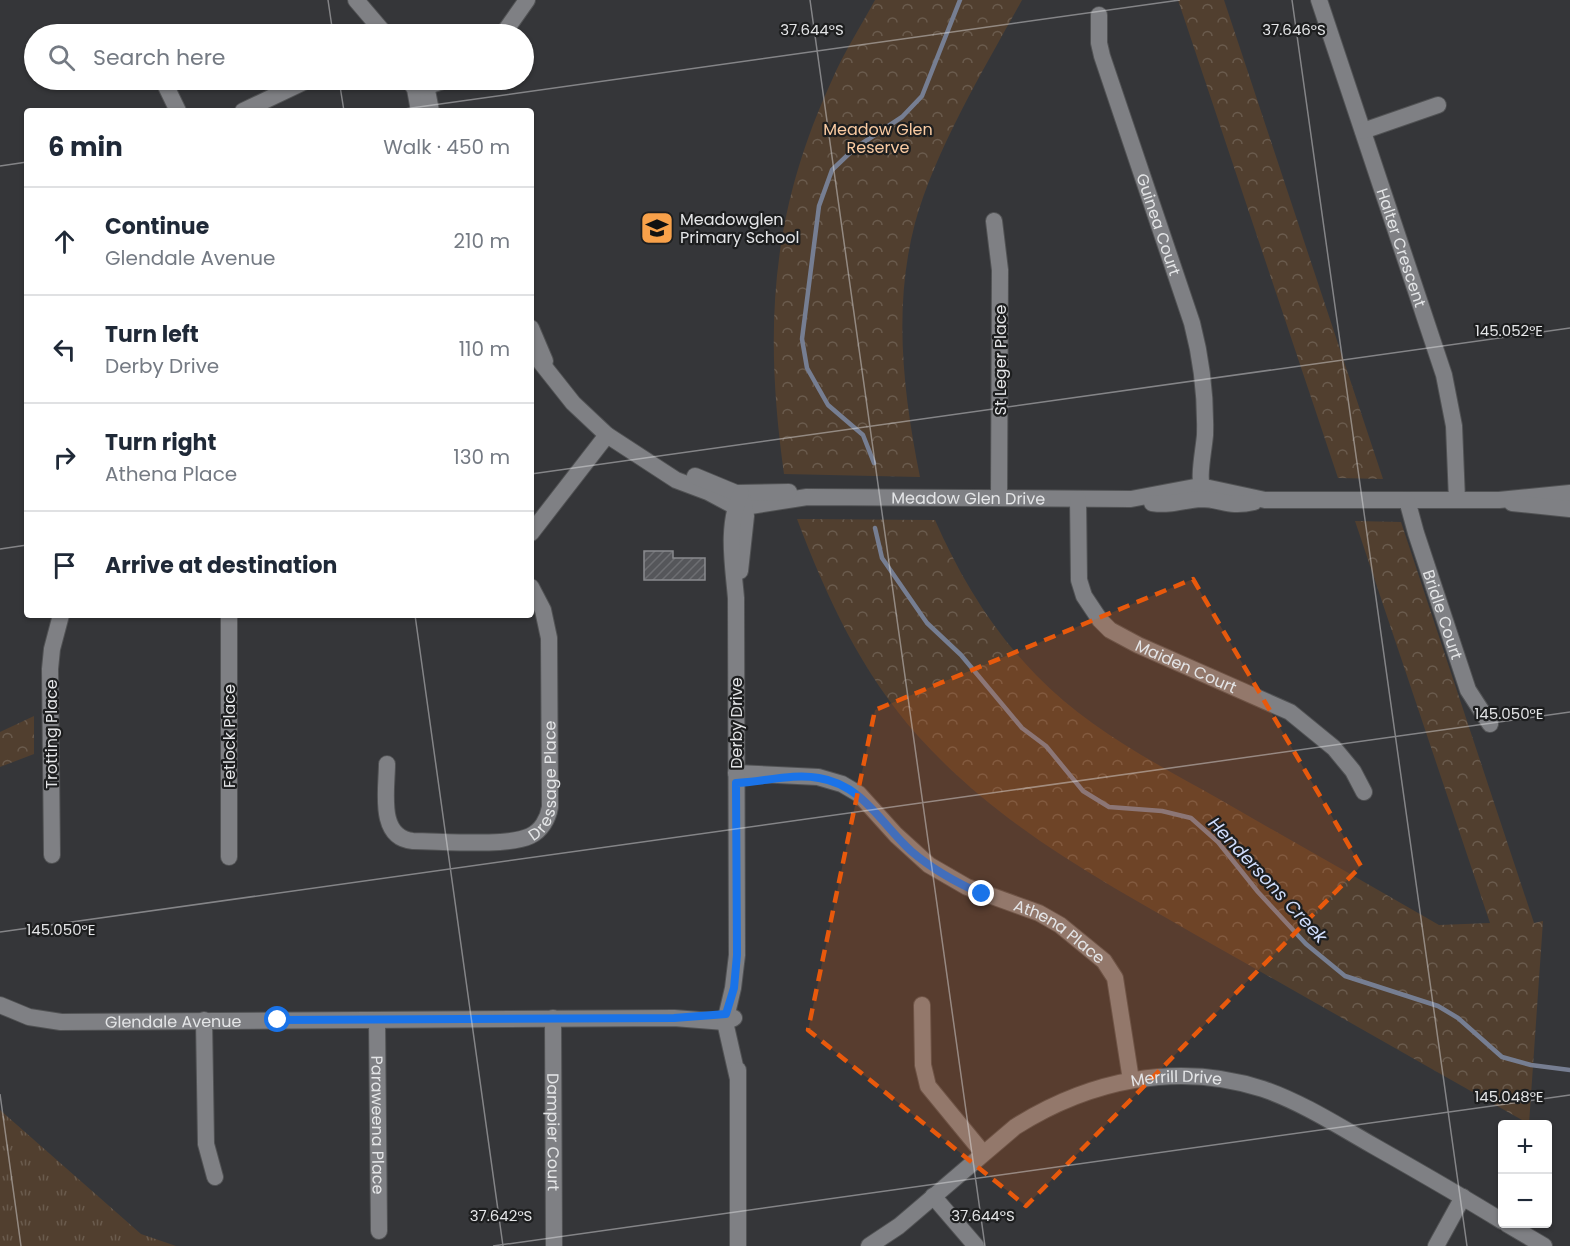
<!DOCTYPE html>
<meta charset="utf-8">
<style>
:root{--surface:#fff;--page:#f6f6f7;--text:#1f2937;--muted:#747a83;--line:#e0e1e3}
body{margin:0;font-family:Poppins,sans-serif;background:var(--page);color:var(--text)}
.controls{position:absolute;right:18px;bottom:18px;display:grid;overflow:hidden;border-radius:6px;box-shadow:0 2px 4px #0004}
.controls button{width:54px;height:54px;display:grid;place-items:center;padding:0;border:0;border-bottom:2px solid var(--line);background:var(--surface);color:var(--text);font:30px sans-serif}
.stop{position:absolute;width:18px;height:18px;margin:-14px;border:4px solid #1a73e8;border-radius:50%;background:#fff}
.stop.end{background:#1a73e8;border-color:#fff;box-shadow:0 2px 6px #0008}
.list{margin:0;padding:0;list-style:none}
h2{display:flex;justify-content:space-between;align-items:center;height:78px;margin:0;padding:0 24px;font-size:26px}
h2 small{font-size:20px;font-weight:400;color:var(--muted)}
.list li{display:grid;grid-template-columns:39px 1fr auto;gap:18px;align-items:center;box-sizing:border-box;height:108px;padding:0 24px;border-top:2px solid var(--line)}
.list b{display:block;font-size:22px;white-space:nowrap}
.list p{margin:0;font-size:20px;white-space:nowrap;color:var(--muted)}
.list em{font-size:20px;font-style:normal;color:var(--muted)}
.icon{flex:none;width:33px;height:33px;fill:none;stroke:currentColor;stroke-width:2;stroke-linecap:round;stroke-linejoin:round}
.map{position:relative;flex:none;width:1570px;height:1246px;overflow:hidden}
.search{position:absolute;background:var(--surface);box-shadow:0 2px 4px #0004;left:24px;top:24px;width:510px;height:66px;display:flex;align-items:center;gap:15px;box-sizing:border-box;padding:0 21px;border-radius:33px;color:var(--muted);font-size:22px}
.panel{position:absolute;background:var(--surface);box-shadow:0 2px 4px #0004;left:24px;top:108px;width:510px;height:510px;border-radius:6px}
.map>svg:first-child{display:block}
</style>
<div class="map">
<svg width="1570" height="1246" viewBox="0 0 1570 1246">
<defs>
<pattern id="grass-tufts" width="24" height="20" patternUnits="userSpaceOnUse" patternTransform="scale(1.5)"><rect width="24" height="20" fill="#513f2f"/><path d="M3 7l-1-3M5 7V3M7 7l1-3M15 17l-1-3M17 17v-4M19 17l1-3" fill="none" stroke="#6a5b4d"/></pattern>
<pattern id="park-crowns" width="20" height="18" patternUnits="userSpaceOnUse" patternTransform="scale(1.5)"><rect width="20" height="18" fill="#513f2f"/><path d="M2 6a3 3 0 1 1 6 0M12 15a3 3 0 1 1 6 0" fill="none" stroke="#6a5b4d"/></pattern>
<pattern id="building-hatch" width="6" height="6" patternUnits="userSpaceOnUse" patternTransform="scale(1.5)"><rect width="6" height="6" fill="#55565a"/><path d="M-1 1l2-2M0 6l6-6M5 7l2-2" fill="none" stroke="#6d6e72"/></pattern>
</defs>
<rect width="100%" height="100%" fill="#353639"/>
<path fill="url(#grass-tufts)" d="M0,1110L141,1234L176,1246H0Z"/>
<path fill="url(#park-crowns)" d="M875,0H1022C984,69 936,148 915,223C893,307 903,392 920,477L784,474C764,330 770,214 832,80C844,52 861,26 875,0Z
M1178,0H1224L1383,479L1338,478Z
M797,519L935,520C960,577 992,630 1036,675C1087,728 1155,763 1219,799C1292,841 1366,883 1439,925L1490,923L1355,521L1401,522L1534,923L1543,921L1529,1124C1425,1065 1321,1006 1217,947C1108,884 1004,831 918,736C861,672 827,598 797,519Z
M34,716V754L0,767V732Z"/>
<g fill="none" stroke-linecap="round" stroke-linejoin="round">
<path stroke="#767e92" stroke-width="4.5" d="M874,463L863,435L828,405L807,368L802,339L819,206L832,170L855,148L902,117L922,96L960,0
M875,528L882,558L927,623L961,655L1022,728L1046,746L1083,791L1109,807L1162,811L1191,818L1218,842L1258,892L1306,944L1345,976L1438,1006L1458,1018L1502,1057L1531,1065L1570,1070"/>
</g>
<path fill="url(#building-hatch)" stroke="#898b8e" stroke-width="1.5" d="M644,551H673V558H705V580H644Z"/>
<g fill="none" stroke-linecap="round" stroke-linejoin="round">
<defs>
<g id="minor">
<path d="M356,0L385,34"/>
<path id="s1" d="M1319,0L1444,375L1454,426L1457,500"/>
<path id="s2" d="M1099,15V43L1102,56L1192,323C1202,361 1206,396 1205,435C1203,457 1197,477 1204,499"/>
<path d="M503,34L527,0"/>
<path d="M163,80L178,111"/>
<path d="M409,80L415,89L419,111"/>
<path d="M425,80L431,111"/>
<path d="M419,89L446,80"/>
<path d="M243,111L308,80"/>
<path d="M1363,131L1438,105"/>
<path d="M994,221L1000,270L999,498"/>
<path d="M531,328L545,361"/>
<path id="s3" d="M531,350L573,403L607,435L676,480L708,492L738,508L807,497L1131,499L1200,486L1265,500H1499L1570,493"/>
<path d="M695,476L736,493L789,492"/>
<path id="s4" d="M1078,499L1079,580L1084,596L1100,620L1110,630L1138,645L1290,712L1334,748L1353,771L1364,792"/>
<path id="s5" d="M1407,500L1416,533L1468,690L1490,724"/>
<path d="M1152,503C1172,506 1183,500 1201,499C1222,499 1228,508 1254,502"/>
<path d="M1512,503L1570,509"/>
<path d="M531,533L607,435"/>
<path d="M740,571L746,516L743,499"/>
<path id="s6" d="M387,764C387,789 377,838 413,841C441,841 507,847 530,836C541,831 548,819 550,807L549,638L543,610L531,587"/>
<path id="s7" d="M736,773L818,777L842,784L859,794L896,835L929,865L967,887L1039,913L1060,925L1104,961L1115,978L1131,1080"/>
<path d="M52,855L50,669L52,649L61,615"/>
<path d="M229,857V615"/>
<path id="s8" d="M0,1005L29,1017L61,1022L674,1018L725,1022L734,1018"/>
<path d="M922,1005L923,1065L928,1086L983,1153"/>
<path id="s9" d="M553,1018L554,1246"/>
<path d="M204,1020L206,1144L215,1177"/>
<path id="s10" d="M377,1020L379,1231"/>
<path d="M738,1079L725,1022L733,988L737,955L736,598C733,563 726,527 741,493"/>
<path d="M933,1196L976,1246"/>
<path d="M1507,1224L1544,1246"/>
<path d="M738,1246V1070"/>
<path id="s11" d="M869,1246L899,1226L1015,1127C1089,1080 1178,1061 1263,1089C1301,1102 1337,1125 1372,1145C1416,1170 1460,1195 1502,1221"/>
<path d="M1436,1246L1463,1197"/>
</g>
</defs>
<use href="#minor" stroke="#515254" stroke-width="18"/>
<use href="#minor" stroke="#7f8084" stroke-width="16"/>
</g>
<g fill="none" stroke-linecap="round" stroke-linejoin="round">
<path stroke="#1a73e8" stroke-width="8" d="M278,1020L674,1018L726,1014L734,988L737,955L736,783C764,782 792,773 819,778C863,785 881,824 911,851C932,869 957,883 982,894"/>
</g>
<path fill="#e8590c" fill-opacity="0.2" stroke="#e8590c" stroke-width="4.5" stroke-dasharray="12 8" stroke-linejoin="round" d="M1193,579L1361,866L1026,1206L808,1030L875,710Z"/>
<path fill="none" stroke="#e4e5e7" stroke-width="1.5" stroke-opacity="0.45" d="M328,0L333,34M810,0L985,1246M1292,0L1467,1246M339,80L344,111M390,111L1180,0M0,166L27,162M531,474L1570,328M0,549L27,545M415,615L503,1246M0,932L1570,712M0,1094L21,1246M493,1246L1570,1095"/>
<defs>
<symbol id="school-square" viewBox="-11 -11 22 22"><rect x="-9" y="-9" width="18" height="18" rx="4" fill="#f8a14a" stroke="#1d1e1f"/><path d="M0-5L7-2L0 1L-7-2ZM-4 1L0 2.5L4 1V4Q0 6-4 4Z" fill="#111"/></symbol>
</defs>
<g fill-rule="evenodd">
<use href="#school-square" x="638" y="209" width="38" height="38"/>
</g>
<g text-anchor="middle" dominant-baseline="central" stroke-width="4.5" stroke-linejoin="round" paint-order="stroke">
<g font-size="16" fill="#facba2" stroke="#1d1e1f">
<text x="878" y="129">Meadow Glen<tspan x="878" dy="18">Reserve</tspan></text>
</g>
<g font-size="16" fill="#e4e5e7" stroke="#1d1e1f" text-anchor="start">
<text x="680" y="219">Meadowglen<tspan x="680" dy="18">Primary School</tspan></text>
</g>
<g font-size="16" fill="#e4e5e7" stroke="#1d1e1f">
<text stroke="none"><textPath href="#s2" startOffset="219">Guinea Court</textPath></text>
<text stroke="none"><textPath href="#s1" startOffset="261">Halter Crescent</textPath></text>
<text transform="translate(1000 360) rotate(-90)">St Leger Place</text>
<text stroke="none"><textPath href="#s3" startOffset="496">Meadow Glen Drive</textPath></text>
<text stroke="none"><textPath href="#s5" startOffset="120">Bridle Court</textPath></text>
<text stroke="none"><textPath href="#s4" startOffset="225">Maiden Court</textPath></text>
<text transform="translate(736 723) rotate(-90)">Derby Drive</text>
<text transform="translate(51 734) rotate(-90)">Trotting Place</text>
<text transform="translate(229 736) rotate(-90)">Fetlock Place</text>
<text stroke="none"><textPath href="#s6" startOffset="270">Dressage Place</textPath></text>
<text stroke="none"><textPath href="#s7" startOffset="374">Athena Place</textPath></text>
<text stroke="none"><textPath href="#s8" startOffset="176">Glendale Avenue</textPath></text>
<text stroke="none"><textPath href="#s11" startOffset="360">Merrill Drive</textPath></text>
<text stroke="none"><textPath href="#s10" startOffset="105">Paraweena Place</textPath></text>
<text stroke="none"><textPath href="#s9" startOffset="114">Dampier Court</textPath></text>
</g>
<g font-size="18" font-style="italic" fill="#d0ddfc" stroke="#1d1e1f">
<text transform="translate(1268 880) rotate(47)">Hendersons Creek</text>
</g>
</g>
<g font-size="15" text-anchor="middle" fill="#e4e5e7" stroke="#1d1e1f" stroke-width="4.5" stroke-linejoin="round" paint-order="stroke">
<text x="812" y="35">37.644°S</text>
<text x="1294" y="35">37.646°S</text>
<text x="1509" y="336">145.052°E</text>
<text x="1509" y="719">145.050°E</text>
<text x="61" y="935">145.050°E</text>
<text x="1509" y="1102">145.048°E</text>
<text x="501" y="1221">37.642°S</text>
<text x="983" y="1221">37.644°S</text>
</g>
</svg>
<div class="controls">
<button>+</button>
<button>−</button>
</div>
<div class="stop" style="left:278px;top:1020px"></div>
<div class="stop end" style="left:982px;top:894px"></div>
<div class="search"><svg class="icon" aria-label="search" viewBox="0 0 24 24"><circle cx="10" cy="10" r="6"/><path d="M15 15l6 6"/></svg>Search here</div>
<section class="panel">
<h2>6 min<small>Walk · 450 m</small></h2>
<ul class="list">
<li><svg class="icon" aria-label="ahead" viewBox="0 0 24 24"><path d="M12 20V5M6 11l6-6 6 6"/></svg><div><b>Continue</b><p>Glendale Avenue</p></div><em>210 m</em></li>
<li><svg class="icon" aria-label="left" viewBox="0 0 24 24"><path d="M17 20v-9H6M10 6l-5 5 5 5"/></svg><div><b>Turn left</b><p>Derby Drive</p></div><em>110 m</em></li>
<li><svg class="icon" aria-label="right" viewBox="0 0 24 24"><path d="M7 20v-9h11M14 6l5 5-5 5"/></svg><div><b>Turn right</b><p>Athena Place</p></div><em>130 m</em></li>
<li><svg class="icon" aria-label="arrive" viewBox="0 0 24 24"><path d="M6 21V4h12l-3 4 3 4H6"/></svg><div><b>Arrive at destination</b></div></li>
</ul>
</section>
</div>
